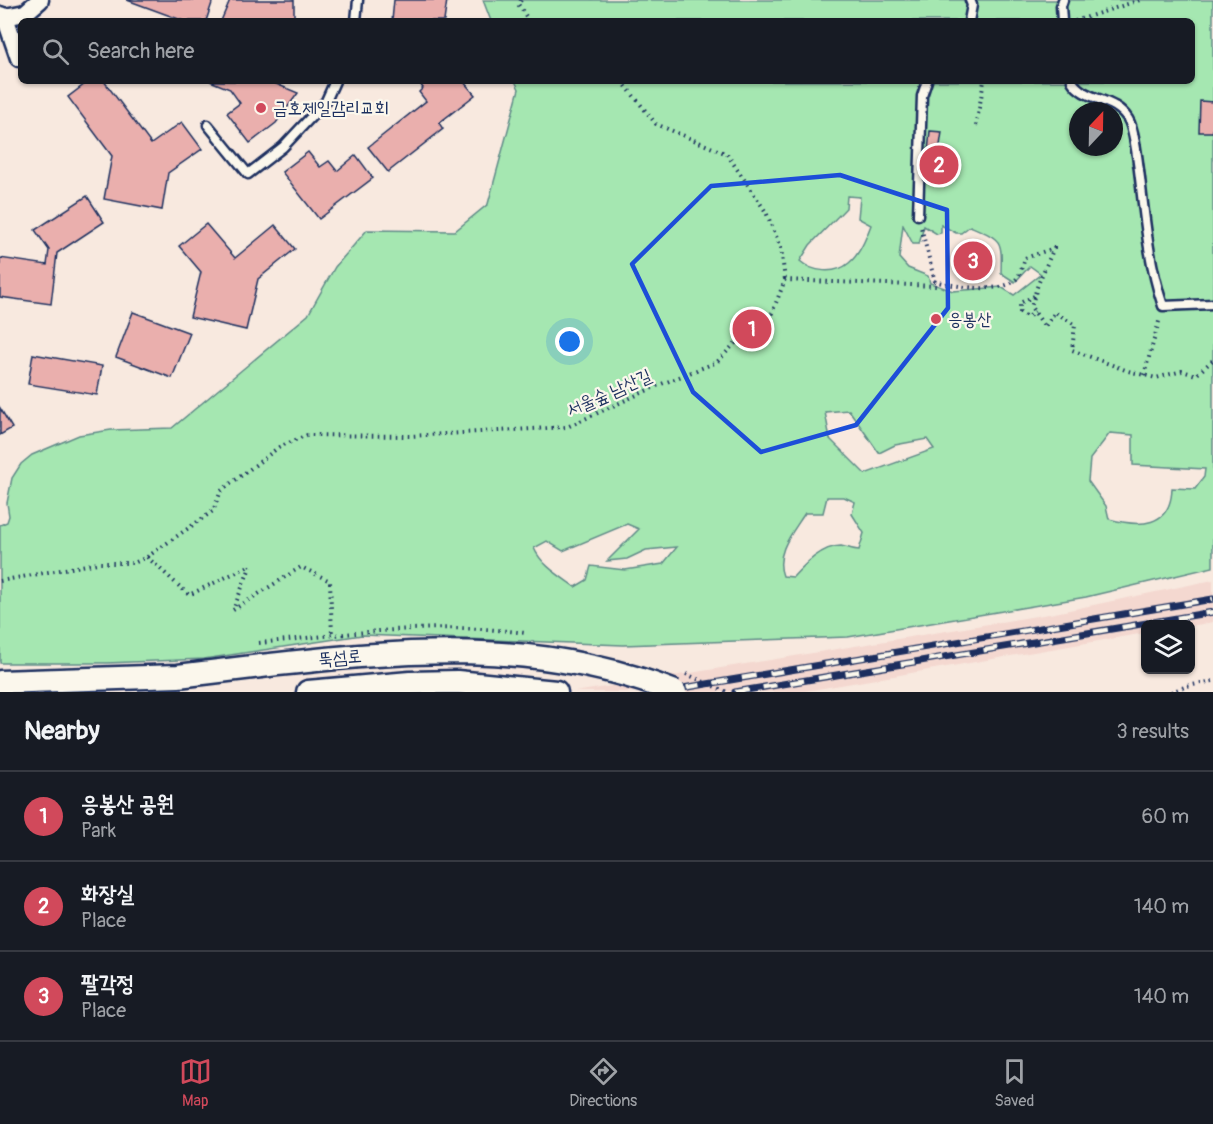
<!DOCTYPE html>
<meta charset="utf-8">
<style>
:root{--surface:#171b24;--page:#20242c;--text:#f1f3f6;--muted:#9ea1a6;--line:#363941;--accent:#d1495b}
body{margin:0;font-family:Pangolin,"Poor Story",sans-serif;background:var(--page);color:var(--text)}
.controls{position:absolute;right:18px;bottom:18px;display:grid;overflow:hidden;border-radius:9px;box-shadow:0 2px 4px #0004}
.controls button{width:54px;height:54px;display:grid;place-items:center;padding:0;border:0;border-bottom:2px solid var(--line);background:var(--surface);color:var(--text);font:30px sans-serif}
.compass{position:absolute;left:1069px;top:102px;width:54px;height:54px;border-radius:50%;background:var(--surface);box-shadow:0 2px 4px #0004;rotate:22deg}
.you{position:absolute;left:570px;top:342px;width:21px;height:21px;margin:-15px;border:4px solid #fff;border-radius:50%;background:#1a73e8;box-shadow:0 0 0 9px #1a73e833}
.badge{display:grid;place-items:center;width:39px;height:39px;border-radius:50%;background:var(--accent);color:#fff;font-size:20px;font-weight:700}
.pin{position:absolute;translate:-50% -50%;border:3px solid #fff;box-shadow:0 2px 6px #0006}
.list{margin:0;padding:0;list-style:none}
h2{display:flex;justify-content:space-between;align-items:center;height:78px;margin:0;padding:0 24px;font-size:26px}
h2 small{font-size:20px;font-weight:400;color:var(--muted)}
.list li{display:grid;grid-template-columns:39px 1fr auto;gap:18px;align-items:center;box-sizing:border-box;height:90px;padding:0 24px;border-top:2px solid var(--line)}
.list b{display:block;font-size:22px;white-space:nowrap}
.list p{margin:0;font-size:20px;white-space:nowrap;color:var(--muted)}
.list em{font-size:20px;font-style:normal;color:var(--muted)}
.icon{flex:none;width:33px;height:33px;fill:none;stroke:currentColor;stroke-width:2;stroke-linecap:round;stroke-linejoin:round}
.map{position:relative;flex:none;width:1213px;height:692px;overflow:hidden}
.search{position:absolute;background:var(--surface);box-shadow:0 2px 4px #0004;left:18px;right:18px;top:18px;height:66px;display:flex;align-items:center;gap:15px;box-sizing:border-box;padding:0 21px;border-radius:9px;color:var(--muted);font-size:22px}
.sheet{height:348px;background:var(--surface)}
nav{display:flex;justify-content:space-around;align-items:center;box-sizing:border-box;height:84px;border-top:2px solid var(--line);background:var(--surface);font-size:16px;color:var(--muted)}
nav a{display:grid;justify-items:center;gap:3px}
nav .on{color:var(--accent)}
.map>svg:first-child{display:block}
</style>
<div class="map">
<svg width="1213" height="692" viewBox="0 0 1213 692">
<rect width="100%" height="100%" fill="#f8e9df"/>
<filter id="ink" filterUnits="userSpaceOnUse"><feTurbulence type="fractalNoise" baseFrequency=".0167" numOctaves="2"/><feDisplacementMap in="SourceGraphic" scale="12" xChannelSelector="R" yChannelSelector="G"/><feConvolveMatrix kernelMatrix="1 2 1 2 8 2 1 2 1" color-interpolation-filters="sRGB"/></filter>
<g filter="url(#ink)">
<path fill="#f4d8d0" d="M1213,580V622L1191,626L1146,624L1145,633L800,692H575L1055,613Z"/>
<path fill="#a5e7b1" stroke="#608b88" stroke-width="1.5" fill-rule="evenodd" d="M483,0H1213V567L1086,597L848,637L623,645L362,635L204,659L107,663H0V525L7,522L9,516L7,503L12,478L21,464L32,455L79,435L111,430L172,428L308,315L335,267L367,230L455,231L488,204L519,89L515,81H1192V21H491ZM1078,111H1114V147H1078ZM847,196L860,197L858,218L871,225C866,238 860,254 849,263C835,275 812,272 800,261L810,245L846,208ZM903,225L913,244H919L924,226L937,234L941,233V225L956,233H961L970,226C1002,240 1002,239 1001,273L1015,282L1030,266L1041,274L1014,295L1001,287L953,291L930,283L928,276L908,268L899,258ZM849,410L879,453L895,445L927,439L934,449L865,474L830,439L825,412ZM1110,433L1133,435V465L1205,469L1204,477L1195,489L1172,488C1171,528 1139,527 1109,519L1106,506L1088,481L1090,459ZM827,497H844L855,502L852,514L864,533L859,550C853,550 847,547 841,546C822,546 805,564 793,577L783,576C774,553 793,532 805,513H823ZM627,524L639,529L607,561L627,559L646,550L677,547L663,564L625,570L591,566L587,580L575,587C560,576 541,565 534,548L547,541L563,551Z"/>
<path fill="#eaafad" stroke="#1b2f5e" stroke-width="1.5" d="M127,0H213L206,21H184Z
M230,0H294V18L302,21H221Z
M394,0H447L444,21H392Z
M89,81H104L151,144L182,122L202,149L168,173L162,210L104,199L112,156L68,97Z
M210,81H269L298,93L276,123L250,143L227,113L240,103L230,89Z
M418,81H463L475,95L439,123L443,129L388,172L368,147L426,101L419,92L423,88Z
M1200,101L1213,102V132H1199Z
M930,131L942,132L939,152L947,153L944,178L930,177L933,153L928,152Z
M308,152L320,167L329,161L337,171L356,155L373,178L319,219L282,172Z
M87,196L104,222L57,253L51,304L0,297V258L47,265L49,250L35,230Z
M206,224L235,258L275,225L295,249L258,279L246,330L190,317L201,272L179,246Z
M957 261a16 16 0 1 1 32 0a16 16 0 1 1-32 0Z
M133,312L190,333L172,378L116,357Z
M33,354L102,366L97,395L28,384Z
M0,408L12,428L0,435Z"/>
<g fill="none" stroke-linecap="round" stroke-linejoin="round">
<defs>
<path id="lane" d="M356,21L358,0
M969,21L972,5L970,0
M1062,21L1061,6L1063,0
M1072,81C1084,101 1115,97 1128,119C1135,130 1138,164 1140,178C1145,221 1149,264 1163,306L1213,304
M208,125L248,174L283,147L326,101L335,81
M918,215L922,96L927,81"/>
<path id="street" d="M0,15L5,17L19,58
M5,17L25,13L40,0"/>
<path id="secondary" d="M0,682L178,676L261,666
M308,692L410,683L457,682L556,692"/>
</defs>
<use href="#lane" stroke="#1b2f5e" stroke-width="13"/>
<use href="#street" stroke="#1b2f5e" stroke-width="21"/>
<use href="#secondary" stroke="#1b2f5e" stroke-width="27"/>
<path stroke="#1b2f5e" stroke-width="4" stroke-dasharray="1.5 4.5" stroke-linecap="butt" d="M521,0L518,4L529,21
M1075,21L1140,0
M622,81L656,124L727,154L766,212L781,248L785,280
M976,126L984,81
M934,281C953,286 1005,296 1018,277C1021,272 1023,264 1025,258L1054,248L1038,284L1031,307L1045,327L1055,312L1075,325L1072,350L1128,371L1156,378L1182,371L1196,375L1213,360
M1034,296L1020,303V312L1028,317L1035,312
M1144,375L1160,318
M147,557L189,595L251,565L233,610L301,567L330,581L332,635
M0,581L98,563H134L147,557L213,511L221,491L279,447L307,435L410,436L567,427L659,385L717,362L753,325L772,313L785,280L936,286L921,227
M1171,692L1187,686L1213,681"/>
<use href="#lane" stroke="#fbf7ec" stroke-width="8"/>
<use href="#street" stroke="#fbf7ec" stroke-width="16"/>
<use href="#secondary" stroke="#fbf7ec" stroke-width="22"/>
<defs>
<path id="rail" d="M659,692L1213,599
M735,692L1213,612"/>
</defs>
<use href="#rail" stroke="#1b2f5e" stroke-width="7"/>
<use href="#rail" stroke="#fbf7ec" stroke-width="4.5" stroke-dasharray="14" stroke-linecap="butt"/>
<defs>
<path id="secondary-bridge" d="M261,666C404,650 538,637 675,692"/>
</defs>
<use href="#secondary-bridge" stroke="#1b2f5e" stroke-width="27" stroke-linecap="butt"/>
<path stroke="#1b2f5e" stroke-width="4" stroke-dasharray="1.5 4.5" stroke-linecap="butt" d="M259,643C347,634 437,621 525,633
M686,674L727,692"/>
<use href="#secondary-bridge" stroke="#fbf7ec" stroke-width="22"/>
</g>
</g>
<path fill="none" stroke="#1d4ed8" stroke-width="4.5" stroke-linejoin="round" d="M840,175L947,210L948,308L856,425L761,452L693,392L632,264L711,186Z"/>
<g fill="#d1495b" stroke="#fbf7ec" stroke-width="2">
<circle cx="261" cy="108" r="6"/>
<circle cx="936" cy="319" r="6"/>
</g>
<g text-anchor="middle" dominant-baseline="central" stroke-width="4.5" stroke-linejoin="round" paint-order="stroke">
<g font-size="18" fill="#1b2f5e" stroke="#fbf7ec" text-anchor="start">
<text x="273" y="108">금호제일감리교회</text>
<text x="948" y="319">응봉산</text>
</g>
<g font-size="18" fill="#1b2f5e" stroke="#fbf7ec">
<text transform="translate(609 393) rotate(-24)">서울숲 남산길</text>
<text transform="translate(340 658) rotate(-5)">뚝섬로</text>
</g>
</g>
</svg>
<div class="controls">
<button><svg class="icon" aria-label="layers" viewBox="0 0 24 24"><path d="M12 4l9 5-9 5-9-5zM3 14l9 5 9-5"/></svg></button>
</div>
<svg class="compass" viewBox="-18 -18 36 36"><path d="M0-13l5 13h-10z" fill="#e53935"/><path d="M0 13l5-13h-10z" fill="#9ea1a6"/></svg>
<div class="you"></div>
<div class="pin badge" style="left:752px;top:329px">1</div>
<div class="pin badge" style="left:939px;top:165px">2</div>
<div class="pin badge" style="left:973px;top:261px">3</div>
<div class="search"><svg class="icon" aria-label="search" viewBox="0 0 24 24"><circle cx="10" cy="10" r="6"/><path d="M15 15l6 6"/></svg>Search here</div>
</div>
<section class="sheet">
<h2>Nearby<small>3 results</small></h2>
<ul class="list">
<li><span class="badge">1</span><div><b>응봉산 공원</b><p>Park</p></div><em>60 m</em></li>
<li><span class="badge">2</span><div><b>화장실</b><p>Place</p></div><em>140 m</em></li>
<li><span class="badge">3</span><div><b>팔각정</b><p>Place</p></div><em>140 m</em></li>
</ul>
</section>
<nav>
<a class="on"><svg class="icon" aria-label="map" viewBox="0 0 24 24"><path d="M3 6l6-2 6 2 6-2v14l-6 2-6-2-6 2zM9 4v14M15 6v14"/></svg>Map</a>
<a><svg class="icon" aria-label="directions" viewBox="0 0 24 24"><path d="M12 3l9 9-9 9-9-9zM9 14v-3h6M13 9l2 2-2 2"/></svg>Directions</a>
<a><svg class="icon" aria-label="saved" viewBox="0 0 24 24"><path d="M7 4h10v16l-5-4-5 4z"/></svg>Saved</a>
</nav>
